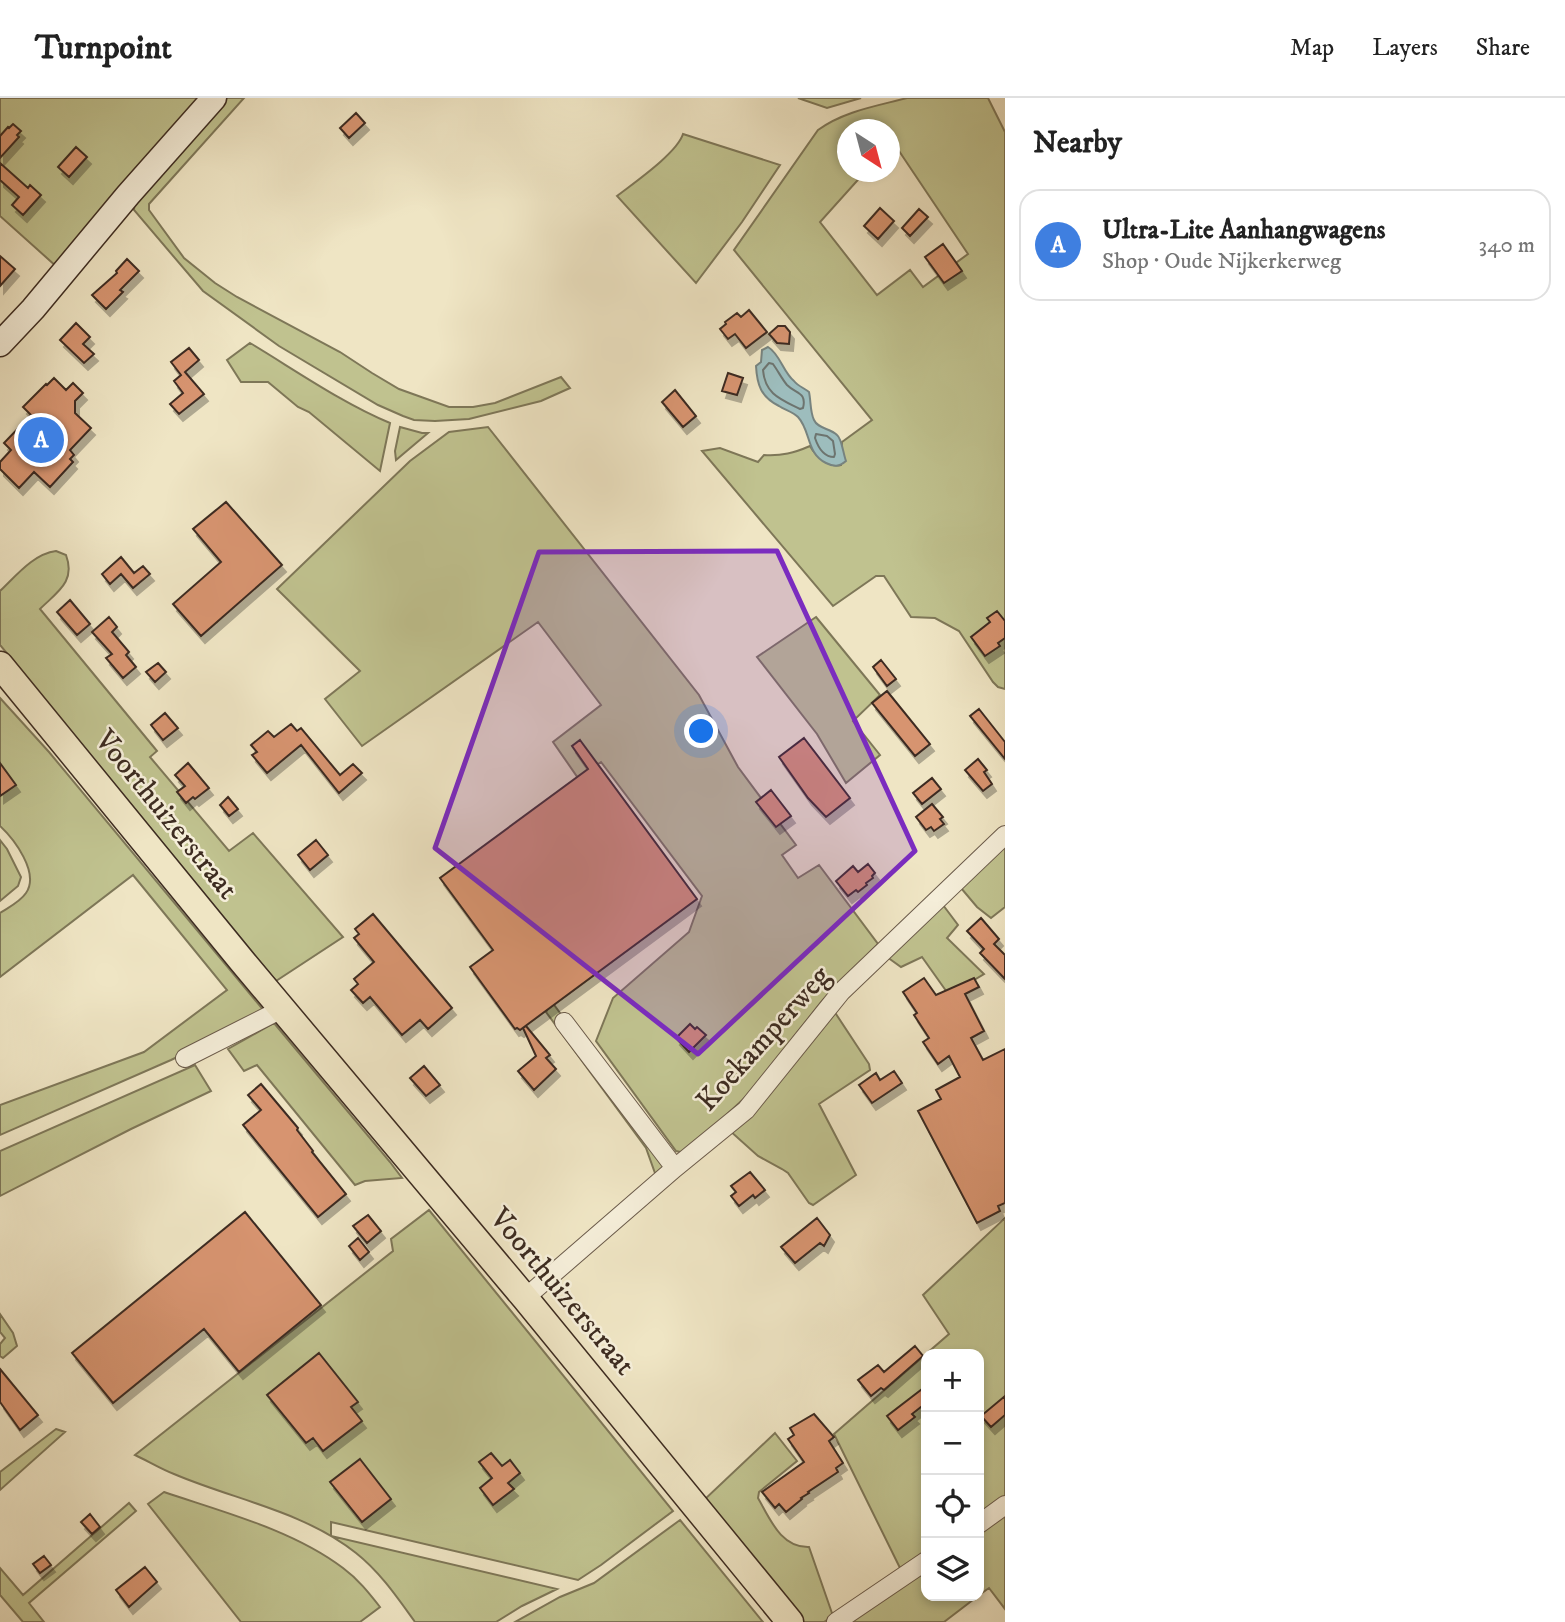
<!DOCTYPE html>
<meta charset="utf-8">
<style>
:root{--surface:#fff;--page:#f2f2f2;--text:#222;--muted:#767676;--line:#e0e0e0;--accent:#7c3aed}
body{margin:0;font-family:"IM FELL DW Pica",serif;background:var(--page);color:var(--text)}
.controls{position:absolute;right:21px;bottom:21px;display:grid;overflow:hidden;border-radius:14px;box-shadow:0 4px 10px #0003}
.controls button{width:63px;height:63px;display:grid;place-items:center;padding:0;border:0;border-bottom:2px solid var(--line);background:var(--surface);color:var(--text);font:35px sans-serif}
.compass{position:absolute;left:837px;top:21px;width:63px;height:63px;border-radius:50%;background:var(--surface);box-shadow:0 4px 10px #0003;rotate:144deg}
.you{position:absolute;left:702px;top:634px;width:24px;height:24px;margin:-18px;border:5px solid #fff;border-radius:50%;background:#1a73e8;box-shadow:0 0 0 10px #1a73e833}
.badge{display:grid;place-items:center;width:46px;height:46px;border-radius:50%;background:var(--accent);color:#fff;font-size:23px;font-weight:700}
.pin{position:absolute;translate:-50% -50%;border:4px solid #fff;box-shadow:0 2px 7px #0006}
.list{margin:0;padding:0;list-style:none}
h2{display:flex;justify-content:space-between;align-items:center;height:91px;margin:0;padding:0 28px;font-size:30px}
h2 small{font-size:23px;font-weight:400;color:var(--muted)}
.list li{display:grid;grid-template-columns:46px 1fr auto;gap:21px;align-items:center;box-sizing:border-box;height:112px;margin:0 14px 14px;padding:0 14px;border:2px solid var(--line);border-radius:21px}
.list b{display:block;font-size:26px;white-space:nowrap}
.list p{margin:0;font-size:23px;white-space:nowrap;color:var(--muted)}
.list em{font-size:23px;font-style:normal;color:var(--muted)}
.icon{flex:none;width:38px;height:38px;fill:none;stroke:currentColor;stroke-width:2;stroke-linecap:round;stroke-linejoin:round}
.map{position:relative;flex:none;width:1005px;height:1524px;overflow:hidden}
header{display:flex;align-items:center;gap:42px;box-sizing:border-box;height:98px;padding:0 35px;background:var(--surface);border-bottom:2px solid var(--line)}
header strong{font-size:33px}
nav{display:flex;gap:38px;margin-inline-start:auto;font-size:24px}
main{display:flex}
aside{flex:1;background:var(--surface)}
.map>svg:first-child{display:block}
</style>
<header>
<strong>Turnpoint</strong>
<nav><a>Map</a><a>Layers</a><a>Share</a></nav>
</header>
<main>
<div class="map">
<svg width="1005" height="1524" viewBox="0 0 1005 1524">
<defs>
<filter id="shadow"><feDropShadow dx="4" dy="7" stdDeviation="0" flood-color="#0004"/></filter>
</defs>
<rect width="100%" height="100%" fill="#efe5c4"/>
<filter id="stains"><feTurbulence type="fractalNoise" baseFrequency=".00286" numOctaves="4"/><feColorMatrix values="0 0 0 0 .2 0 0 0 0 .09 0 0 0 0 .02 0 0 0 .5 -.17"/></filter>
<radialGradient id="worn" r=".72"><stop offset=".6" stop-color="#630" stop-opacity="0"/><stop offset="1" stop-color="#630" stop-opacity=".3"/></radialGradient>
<path fill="#c0c28f" stroke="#7e7758" stroke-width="2" fill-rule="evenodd" d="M0,0H205L57,169L0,118Z
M224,0H244L149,106V112L184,160L215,185L237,199L340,254L372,275L399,291L449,309H473L495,305L561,279L570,290L541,303L469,321L435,323L414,322L403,318L378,307L279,248L203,193L134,112L135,100Z
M798,0H861L827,10Z
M907,0H988L1005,34V591L998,589L993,584L959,533L935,520L911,519L884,478H876L833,508L702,353L720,350L758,364L764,357C782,358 794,355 810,348C816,359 830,370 841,367L842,344L872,322L734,152L818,32C844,13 877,8 907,0ZM848,32H890V47L893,44L968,156L923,189L910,172L877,197L820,124L865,74H848Z
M683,36L780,67L742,124L696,185L617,98C635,84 677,55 683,36Z
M250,245C295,272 342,305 390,325L380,373L309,314L298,309L268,284H241L227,262Z
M400,329L422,335H428L396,362L395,353Z
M488,329L699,597L738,669L796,747L782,757L798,780L819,767L878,846L822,903L750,995L685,1055L676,1053L596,943L613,900L689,834L702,798L601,664L578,680L553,644L601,607L538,524L362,648L325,601L360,573L277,491L410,363L449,334Z
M56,453L66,457C76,484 57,494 40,511L157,653L150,659L229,753L253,735L343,839L276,883L0,547V493C16,478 33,456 56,453Z
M816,519L880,597L853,623L880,657L846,685L817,636L757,559Z
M0,600L49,654L265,914L213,942L171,962L0,1037V1007L144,954L227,892L133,777L0,879V815C9,809 20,804 26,795C40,775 14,741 0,728Z
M0,742L7,751L21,779L18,788L0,803Z
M1005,748V809L991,820L977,809L961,790Z
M943,807L958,827L947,840L984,876L949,897L922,859L901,869L887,859Z
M552,904L671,1067L656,1078L646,1050L546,914Z
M834,913L869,966L870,972L819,1006L856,1077L813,1107L809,1105L788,1075L782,1071L758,1058L729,1032Z
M274,925L390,1064L402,1080L365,1083L355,1087L257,967L244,973L228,951Z
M195,967L211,993L131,1031L0,1098V1053Z
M429,1112L673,1413L601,1467L578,1482L331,1424V1438L557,1491L522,1508L496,1524H415C397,1499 380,1474 356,1455C303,1413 235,1402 174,1376C161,1371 148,1363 135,1357L393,1153L391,1141Z
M1005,1120V1400L979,1418V1256H926V1454L901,1472L834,1336L949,1236L923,1197Z
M0,1216L13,1235L17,1248L3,1260L0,1258V1246L5,1240L0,1234Z
M56,1331L65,1334L0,1392V1374Z
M775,1335L797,1363L759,1394L758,1400C770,1421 781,1450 809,1449L833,1518L824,1524H804L704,1402Z
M164,1394C223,1414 293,1432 343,1470C358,1481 369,1495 380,1509L360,1524H241L148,1406Z
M129,1405L136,1413L29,1505L44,1524H23L0,1497V1470L23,1497Z
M1005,1417V1511L989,1490L979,1497V1434Z
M680,1422L763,1524H515L560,1499L594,1485Z
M926,1470V1498H978L944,1524H846Z"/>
<path fill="#9dbdbd" stroke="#77837f" stroke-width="2" d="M768,249C780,256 783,274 794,283C798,288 804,290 809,294C811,303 810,314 814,322C818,331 830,330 837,337C842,341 843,355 846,363C839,369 834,369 826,365C806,355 811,333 798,319C793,314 785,312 779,308C761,299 757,287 756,268L761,264L762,252Z"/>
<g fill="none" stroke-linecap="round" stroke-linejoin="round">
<path stroke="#6d746f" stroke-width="2" d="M769,265L773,266C778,273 782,281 787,287C796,296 807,294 803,310L800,311C780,301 765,296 763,272Z
M816,336L827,338L833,343L835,356L834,359C824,359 818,349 815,340Z"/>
</g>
<path fill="#d79470" stroke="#3d2c21" stroke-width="2" filter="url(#shadow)" d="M356,15L365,25L349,40L340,30Z
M13,26L21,33L17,37L19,39L0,60V38L8,29L9,30Z
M76,49L87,59L69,79L58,69Z
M0,65L28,90L30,87L41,97L23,117L12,107L19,99L0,82Z
M880,110L894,123L878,141L864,128Z
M919,111L928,119L910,138L902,130Z
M943,146L962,173L944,185L925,159Z
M0,158L15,171L0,188Z
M127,161L139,173L120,192L123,194L106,211L92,197L117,175L116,173Z
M749,212L767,234L746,250L735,236L728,241L720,231L726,226L725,224L737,215L741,219Z
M76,225L90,239L83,246L94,256L84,265L60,242Z
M778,228H785L790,234L789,246L777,245L769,236Z
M189,250L199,262L185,274L204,296L179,316L170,306L183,295L174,283L181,277L171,264Z
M728,275L743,280L737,297L722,293Z
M54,280L66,292L73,285L83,295L75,303V315L91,330L70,352L74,357L70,361L73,364L50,389L34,374L19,390L0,371V364L11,352L4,345L31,317L23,309L46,286L47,287Z
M675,292L696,318L683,329L662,304Z
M226,404L282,467L201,538L173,506L221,464L193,431Z
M121,459L134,475L143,468L150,476L133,490L121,476L110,486L102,476Z
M70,502L90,526L77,537L57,514Z
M997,513L1005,523V540L998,545L1000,548L985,558L971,539L990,524L987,520Z
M109,519L117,529L112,534L129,554L126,557L136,569L123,580L106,560L112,556L92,534Z
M881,562L896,581L887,588L873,569Z
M158,565L166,574L155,584L146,574Z
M887,593L930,646L915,658L872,605Z
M979,611L1005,644V661L970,618Z
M165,615L178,630L163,642L151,627Z
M291,626L297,633L301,630L340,677L353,666L362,675L339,695L301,647L267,675L252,657L257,654L251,647L268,633L274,639Z
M804,640L850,700L826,719L808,700L779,659Z
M580,642L697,801L520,932L517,930L515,931L470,869L493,852L440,780L588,671L572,648Z
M978,661L987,672L984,674L992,686L983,693L965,672Z
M0,665L16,687L0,698Z
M188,665L209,690L195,701L193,699L186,705L177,694L185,688L175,677Z
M932,680L941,691L922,706L913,695Z
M771,692L791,718L776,729L756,704Z
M228,699L238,711L229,718L220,707Z
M932,706L943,719L940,721L944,726L934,733L931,729L926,732L916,719Z
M316,742L328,757L310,772L298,757Z
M868,766L875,775L872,778L873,780L866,785L867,787L858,794L856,792L848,798L836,783L853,768L858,774Z
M373,816L452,910L428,931L420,922L402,937L370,899L363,905L351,892L358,886L354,881L374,864L354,840L359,836L355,831Z
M981,820L999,841L994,846L1005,857V881L980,855L984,851L967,833Z
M924,880L936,897L974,880L979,889L965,896L984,933L971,940L983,962L1005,951V1105L998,1108L1000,1113L977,1125L918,1013L941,1001L936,992L960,979L949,958L938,966L923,944L929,940L914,917L917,915L903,894Z
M690,926L695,931L697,929L706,937L689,954L676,940Z
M526,928L550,957L546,960L556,971L534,992L518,973L536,958L523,930Z
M424,968L440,987L426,998L410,980Z
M894,973L902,985L872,1005L859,987L876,975L880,982Z
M261,986L298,1030L297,1032L313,1053L312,1054L346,1096L318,1119L243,1027L261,1012L248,997Z
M750,1074L765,1092L755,1100L753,1097L739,1108L731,1098L736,1094L731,1088Z
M245,1114L321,1207L239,1274L204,1231L113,1305L72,1255Z
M368,1117L381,1133L367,1145L353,1128Z
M817,1120L830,1137L824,1148L820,1145L795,1165L781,1149Z
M358,1140L369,1154L360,1162L349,1148Z
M915,1248L923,1258L884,1292L881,1290L871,1298L858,1282L878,1267L884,1274Z
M319,1255L358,1304L351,1309L362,1323L323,1353L313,1340L306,1345L267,1297Z
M0,1271L38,1317L20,1332L0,1304Z
M926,1288V1305L912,1316L915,1319L898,1332L887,1318Z
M1005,1298V1317L991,1329L981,1318Z
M814,1316L834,1339L829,1343L843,1365L836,1370L838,1374L808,1394L809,1395L801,1400L802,1401L786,1414L779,1406L775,1410L762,1394L804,1364L788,1341L794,1337L790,1330Z
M491,1355L502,1368L510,1362L520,1375L508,1385L514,1391L493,1407L480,1390L492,1380L479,1364Z
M360,1361L391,1401L362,1424L330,1384Z
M90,1416L100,1429L92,1436L81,1424Z
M44,1458L51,1467L40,1475L33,1466Z
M145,1469L157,1484L129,1509L116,1492Z"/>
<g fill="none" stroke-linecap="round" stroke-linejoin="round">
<defs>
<path id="street" d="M564,924L675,1070
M185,960L274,915L281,909
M525,1200L675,1070L746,1012L841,894L1005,737
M979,1426L1005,1407
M836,1524L926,1463"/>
<path id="secondary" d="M0,246L33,211L128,97L214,0"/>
<path id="primary" d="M0,567L242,863L525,1200L790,1524"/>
</defs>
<use href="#street" stroke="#6a5a4a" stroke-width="20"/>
<use href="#secondary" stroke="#3d2c21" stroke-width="27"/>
<use href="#primary" stroke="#3d2c21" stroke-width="29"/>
<use href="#street" stroke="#f5eed9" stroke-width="18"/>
<use href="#secondary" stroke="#f5eed9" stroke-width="24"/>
<use href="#primary" stroke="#efe5c4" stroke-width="26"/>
</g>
<path fill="#7b2cbf" fill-opacity="0.2" stroke="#7b2cbf" stroke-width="5" stroke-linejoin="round" d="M777,453L915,753L698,956L435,750L539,454Z"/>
<g text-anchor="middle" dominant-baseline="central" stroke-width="5" stroke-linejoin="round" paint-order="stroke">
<g font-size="30" fill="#3d2c21" stroke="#f5eed9">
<text transform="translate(166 717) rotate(51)">Voorthuizerstraat</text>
<text transform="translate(764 941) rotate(-48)">Koekamperweg</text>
<text transform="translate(562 1194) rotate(50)">Voorthuizerstraat</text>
</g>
</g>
<rect width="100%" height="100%" filter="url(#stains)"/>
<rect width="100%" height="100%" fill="url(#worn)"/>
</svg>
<div class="controls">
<button>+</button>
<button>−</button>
<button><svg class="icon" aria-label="locate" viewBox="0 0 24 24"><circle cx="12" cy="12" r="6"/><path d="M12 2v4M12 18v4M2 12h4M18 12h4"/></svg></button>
<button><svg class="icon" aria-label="layers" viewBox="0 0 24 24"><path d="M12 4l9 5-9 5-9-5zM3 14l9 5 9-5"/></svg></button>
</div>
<svg class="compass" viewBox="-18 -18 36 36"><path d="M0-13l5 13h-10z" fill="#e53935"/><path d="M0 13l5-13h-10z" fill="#767676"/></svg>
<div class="you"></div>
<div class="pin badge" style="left:41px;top:342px;background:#3f7fe0">A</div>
</div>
<aside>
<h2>Nearby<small></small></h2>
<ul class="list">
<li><span class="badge" style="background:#3f7fe0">A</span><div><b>Ultra-Lite Aanhangwagens</b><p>Shop · Oude Nijkerkerweg</p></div><em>340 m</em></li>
</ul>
</aside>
</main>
